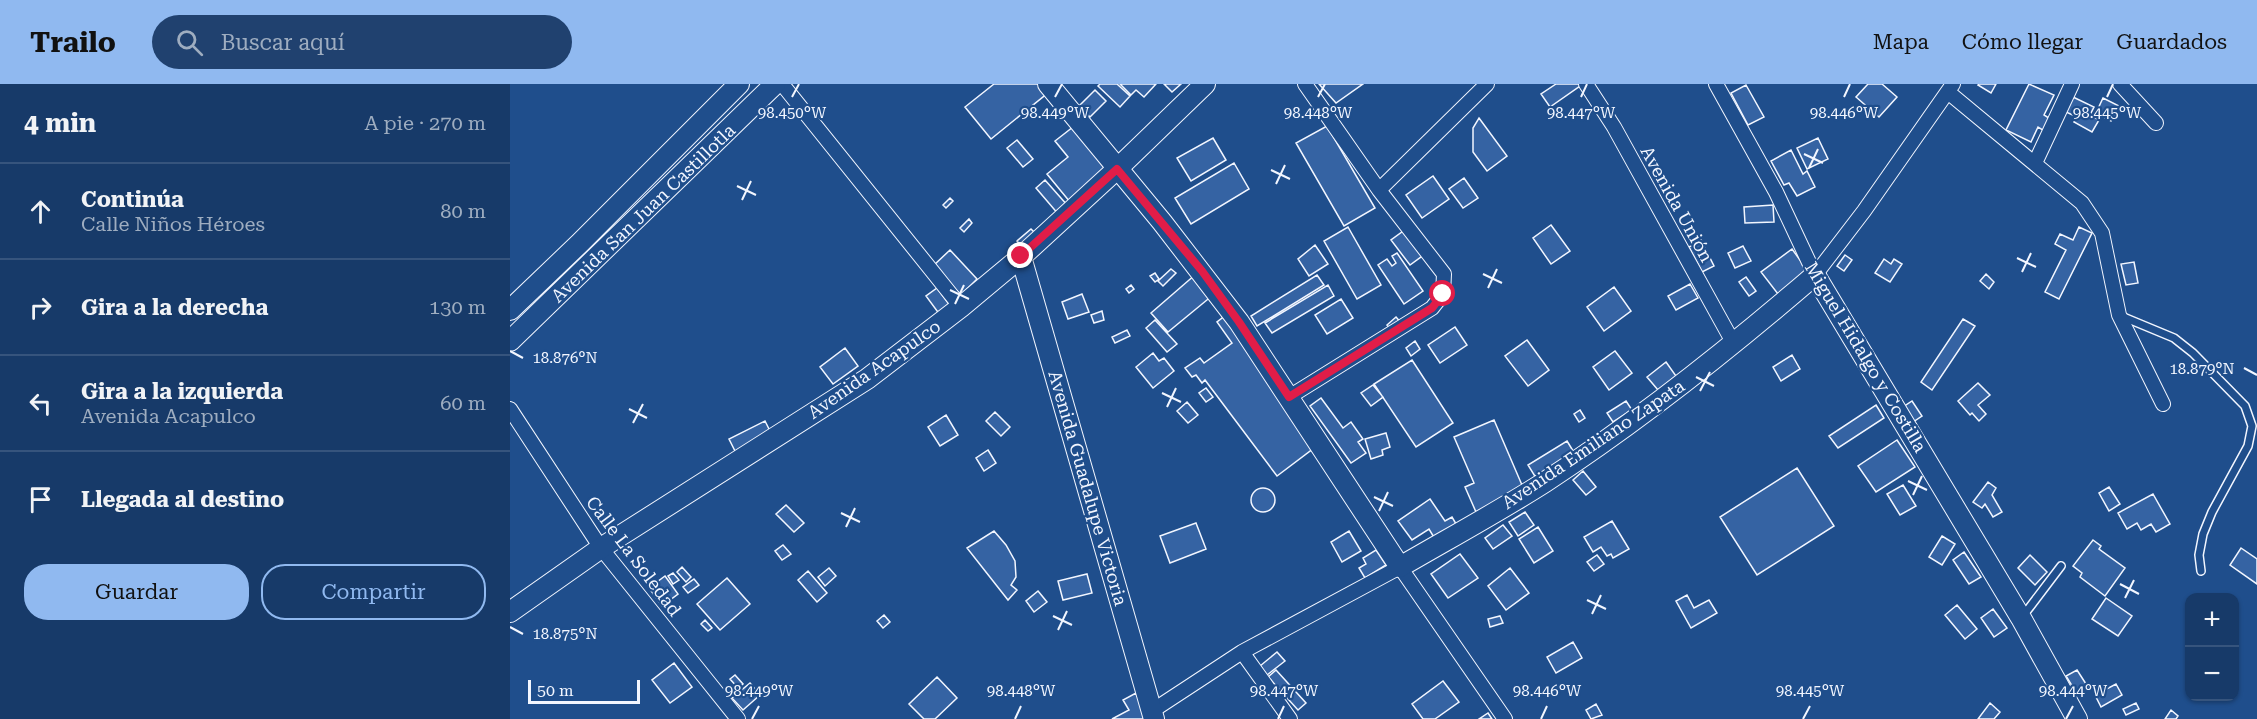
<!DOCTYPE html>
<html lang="es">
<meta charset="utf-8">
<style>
:root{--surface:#173a69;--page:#20416f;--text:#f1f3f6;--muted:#9eadc0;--line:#36547d;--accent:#90b9f0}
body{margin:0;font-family:"Roboto Serif",serif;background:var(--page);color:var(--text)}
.controls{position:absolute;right:18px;bottom:18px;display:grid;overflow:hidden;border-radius:12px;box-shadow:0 2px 4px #0004}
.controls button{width:54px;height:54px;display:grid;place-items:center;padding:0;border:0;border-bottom:2px solid var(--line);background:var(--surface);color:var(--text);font:30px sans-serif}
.scale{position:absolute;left:18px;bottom:15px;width:112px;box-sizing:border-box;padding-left:6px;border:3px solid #f2f6ff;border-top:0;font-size:16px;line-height:21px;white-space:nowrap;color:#f2f6ff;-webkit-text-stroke:4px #1f4e8c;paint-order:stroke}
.stop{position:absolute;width:18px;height:18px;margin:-14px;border:4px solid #e11d48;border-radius:50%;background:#fff}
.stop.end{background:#e11d48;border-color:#fff;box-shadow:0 2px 6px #0008}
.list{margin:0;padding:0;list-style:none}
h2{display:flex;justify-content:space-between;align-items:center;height:78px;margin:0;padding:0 24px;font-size:26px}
h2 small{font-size:20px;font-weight:400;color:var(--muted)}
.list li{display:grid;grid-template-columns:39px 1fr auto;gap:18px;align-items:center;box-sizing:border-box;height:96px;padding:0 24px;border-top:2px solid var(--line)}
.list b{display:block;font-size:22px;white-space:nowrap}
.list p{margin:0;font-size:20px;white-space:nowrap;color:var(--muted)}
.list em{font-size:20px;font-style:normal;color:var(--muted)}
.actions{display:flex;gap:12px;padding:18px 24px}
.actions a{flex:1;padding:14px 0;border:2px solid var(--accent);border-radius:24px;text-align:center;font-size:21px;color:var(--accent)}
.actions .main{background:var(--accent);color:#111}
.icon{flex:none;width:33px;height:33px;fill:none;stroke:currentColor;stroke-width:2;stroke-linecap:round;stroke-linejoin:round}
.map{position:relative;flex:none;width:1747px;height:635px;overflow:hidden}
header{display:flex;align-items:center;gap:36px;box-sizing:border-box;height:84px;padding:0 30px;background:var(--accent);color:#111}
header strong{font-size:28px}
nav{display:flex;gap:33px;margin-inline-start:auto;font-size:21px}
.search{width:420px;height:54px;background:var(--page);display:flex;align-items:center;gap:15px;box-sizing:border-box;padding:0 21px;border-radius:33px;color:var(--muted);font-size:22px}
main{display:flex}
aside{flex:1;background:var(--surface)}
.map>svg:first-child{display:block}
</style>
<header>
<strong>Trailo</strong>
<div class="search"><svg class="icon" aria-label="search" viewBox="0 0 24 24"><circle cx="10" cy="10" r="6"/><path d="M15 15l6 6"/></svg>Buscar aquí</div>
<nav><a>Mapa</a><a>Cómo llegar</a><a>Guardados</a></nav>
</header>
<main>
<aside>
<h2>4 min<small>A pie · 270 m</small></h2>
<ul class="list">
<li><svg class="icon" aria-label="ahead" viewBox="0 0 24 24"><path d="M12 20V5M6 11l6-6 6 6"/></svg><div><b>Continúa</b><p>Calle Niños Héroes</p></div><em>80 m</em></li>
<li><svg class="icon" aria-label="right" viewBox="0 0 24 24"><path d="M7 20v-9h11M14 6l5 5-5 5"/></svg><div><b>Gira a la derecha</b></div><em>130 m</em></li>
<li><svg class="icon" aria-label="left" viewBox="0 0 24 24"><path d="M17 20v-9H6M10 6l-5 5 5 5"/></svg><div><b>Gira a la izquierda</b><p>Avenida Acapulco</p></div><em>60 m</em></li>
<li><svg class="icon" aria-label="arrive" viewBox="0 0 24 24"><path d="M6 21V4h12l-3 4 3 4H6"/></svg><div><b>Llegada al destino</b></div></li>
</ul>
<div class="actions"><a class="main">Guardar</a><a>Compartir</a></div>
</aside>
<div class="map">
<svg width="1747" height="635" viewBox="0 0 1747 635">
<rect width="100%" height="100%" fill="#1f4e8c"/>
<path fill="#3563a3" stroke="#f2f6ff" stroke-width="1.5" d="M484,0H533L539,8L481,55L455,23Z
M590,0H607L620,12L610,23L588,2Z
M610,0H646L634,13L626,6L621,11Z
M654,0H671L662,8Z
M809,0H853L826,19Z
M1046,0H1073L1040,23L1031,10Z
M1358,0H1372L1387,13L1369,33L1346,13Z
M1469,0H1486L1481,9L1468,1Z
M1519,0L1544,11L1534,31L1542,36L1536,48L1528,43L1521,58L1496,46Z
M1236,1L1254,33L1238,41L1221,9Z
M585,6L596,17L580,33L569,22Z
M1563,13L1584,23L1580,31L1589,36L1582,48L1564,38L1567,33L1556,28Z
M1593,14L1609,22L1601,37L1586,29Z
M969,34L997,72L977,87L963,68V44Z
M817,42L865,124L834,142L786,59Z
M563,43L599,87L560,118L537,90L558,73L545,57Z
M703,54L716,76L681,97L667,74Z
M1308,54L1318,75L1297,85L1287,64Z
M507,56L523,75L513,83L497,64Z
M1281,66L1293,90L1297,87L1305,103L1287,112L1279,99L1274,101L1261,77Z
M724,79L739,105L681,140L665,114Z
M923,92L939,115L912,134L896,111Z
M954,94L968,114L953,124L939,105Z
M535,96L558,122L549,131L526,104Z
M440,114L443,117L436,124L433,121Z
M1263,121L1264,138L1235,139L1234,123Z
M459,135L462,139L454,148L450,144Z
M1041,141L1060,167L1041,180L1023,154Z
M838,143L871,201L847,215L814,157Z
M1569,143L1582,149L1549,215L1535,208L1556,166L1545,160L1550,150L1563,156Z
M521,145L528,152L514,165L507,157Z
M896,145L915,170L900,181L881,156Z
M1191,156L1204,182L1192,188L1179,163Z
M805,161L818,180L799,192L788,175Z
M1233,162L1241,177L1225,184L1218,169Z
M1282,165L1298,187L1268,210L1251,188Z
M440,166L467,195L451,211L423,182Z
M887,169L913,207L894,220L868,181L877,175L882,182L886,179L882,172Z
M1335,171L1342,176L1334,187L1327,182Z
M1374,175L1381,180L1384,175L1392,180L1380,198L1365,189Z
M1624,178L1628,199L1616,201L1611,180Z
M661,185L666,189L653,202L648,197Z
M645,189L649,195L645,198L640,192Z
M686,190L703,211L658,248L641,229Z
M1476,190L1484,198L1479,205L1470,197Z
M807,191L814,201L747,242L741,232Z
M1236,193L1246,207L1239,212L1229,198Z
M1180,200L1188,214L1166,226L1158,212Z
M621,201L624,205L619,209L616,205Z
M818,201L824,212L762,249L755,239Z
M1104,203L1121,227L1094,247L1077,223Z
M427,204L441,223L430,231L416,212Z
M572,210L579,228L558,235L552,218Z
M831,215L843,234L817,250L805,231Z
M592,227L594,236L584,239L581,231Z
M716,231L804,364L767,392L695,296L692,299L686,291L682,293L675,284L690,274L694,279L722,259L707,238Z
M886,233L892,240L883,248L877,241Z
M1453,235L1465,242L1422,306L1411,298Z
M645,236L667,260L657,268L636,244Z
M945,243L957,261L930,279L918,261Z
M617,246L620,252L605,259L602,253Z
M1017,256L1039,286L1018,302L995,272Z
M905,257L910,265L901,272L896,264Z
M335,264L348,282L323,300L310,283Z
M1105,267L1122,289L1099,306L1083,283Z
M643,269L649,277L654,274L664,287L643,304L626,283Z
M1282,271L1290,285L1271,297L1263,283Z
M902,276L943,339L906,363L864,300Z
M1156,278L1166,292L1148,306L1137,293Z
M1468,299L1480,311L1468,321L1476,330L1469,337L1462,329L1460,331L1448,317Z
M863,301L873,313L861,322L851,309Z
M696,304L703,313L696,318L689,309Z
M811,314L833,344L841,338L853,355L848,358L856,369L841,379L800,322Z
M1116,317L1122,326L1103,338L1097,329Z
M1402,317L1412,332L1403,338L1393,323Z
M677,318L688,331L678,339L667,327Z
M1366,321L1374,334L1328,364L1319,352Z
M1070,326L1075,334L1069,338L1064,330Z
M485,328L500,343L491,352L476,337Z
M436,331L448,351L430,362L418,343Z
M984,336L1015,408L966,428L955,403L964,399L944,353Z
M255,337L262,351L226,369L219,355Z
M876,349L880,363L872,366L873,371L861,375L855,355Z
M1387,356L1405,383L1366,408L1348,382Z
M1057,357L1065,370L1026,394L1018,381Z
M478,366L486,379L474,387L466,374Z
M1287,384L1324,442L1247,491L1210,433Z
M1073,387L1086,403L1076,411L1063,396Z
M1478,398L1486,404L1482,411L1492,428L1483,433L1475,420L1472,424L1463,418Z
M1393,401L1406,422L1390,431L1377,410Z
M1599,403L1610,420L1599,427L1589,409Z
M741 416a12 12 0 1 1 24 0a12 12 0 1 1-24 0Z
M1643,410L1660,440L1646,448L1641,440L1631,446L1627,439L1617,445L1608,429Z
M920,415L935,437L942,433L949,445L925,455L919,445L902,456L888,437Z
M276,421L294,439L284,448L266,430Z
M1015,428L1024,441L1008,452L999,438Z
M1102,437L1119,465L1103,474L1101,470L1097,472L1091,463L1083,468L1074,453Z
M686,439L696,465L660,479L650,452Z
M993,441L1002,452L983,465L975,454Z
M1028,443L1043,467L1024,479L1009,455Z
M484,447L496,461L505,477L506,493L501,501L507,506L498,516L457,464Z
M839,447L851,467L832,478L821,458Z
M1432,452L1445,460L1432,481L1419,473Z
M1583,456L1591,462L1589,465L1615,484L1595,512L1570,493L1572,489L1563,482Z
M273,461L281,470L272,476L265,467Z
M1731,464L1747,475V500L1720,481Z
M866,466L876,481L855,494L849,484L856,480L853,474Z
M1454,468L1471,493L1459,500L1443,476Z
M950,470L968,494L938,514L921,490Z
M1087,471L1094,480L1084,487L1077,478Z
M1520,471L1537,488L1525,501L1508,484Z
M172,483L181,493L176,498L167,488Z
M319,484L326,492L315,502L308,493Z
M1000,484L1019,509L996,526L978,502Z
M298,487L317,509L307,518L288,496Z
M163,489L169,496L163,500L158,492Z
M577,490L582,509L553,516L548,497Z
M155,492L168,510L152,522L139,504Z
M217,494L240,520L210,546L187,520Z
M184,495L189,501L178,509L173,503Z
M528,507L537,518L524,528L516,517Z
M1177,511L1184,524L1199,516L1207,529L1181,544L1166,517Z
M1596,514L1622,532L1608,552L1582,535Z
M1447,521L1467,545L1455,555L1435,531Z
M1483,525L1497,544L1484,553L1471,534Z
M374,531L380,538L373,544L367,537Z
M990,532L993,539L980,543L978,535Z
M195,536L202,544L198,547L191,540Z
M1063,558L1072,574L1046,589L1037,573Z
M767,568L775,577L757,591L750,582Z
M164,579L182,603L160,619L142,596Z
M766,586L796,619L788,626L758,593Z
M1567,586L1578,603L1567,610L1556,592Z
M225,591L233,600L228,604L220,595Z
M427,593L447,614L425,635H414L399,620Z
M933,597L949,618L925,635H913L902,620Z
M240,599L250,611L233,626L222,614Z
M1606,600L1612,611L1591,623L1585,611Z
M626,609L641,635H602L619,626L613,616Z
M1480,619L1490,628L1484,635H1468Z
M1626,619L1629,625L1616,631L1613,625Z
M1086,620L1092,631L1081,635L1076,626Z
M1661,626L1668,632L1666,635H1655Z
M978,629L982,635H969Z"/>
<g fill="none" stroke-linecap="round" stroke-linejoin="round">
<defs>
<path id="lane" d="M1611,232L1664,254L1683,269L1735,322L1742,342L1738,362L1702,428L1693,450L1689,471L1691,487
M1513,532L1551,482"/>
<path id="street" d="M272,0L451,223
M1076,0L1104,43L1224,260
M1206,0L1266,108L1305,191L1354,127L1443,0
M1610,0L1646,39
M1438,8L1572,119L1592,149L1609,231L1653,320
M1525,79L1562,0
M869,106L977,0
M779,313L922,224L933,210L934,190L869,106L795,0
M0,325L91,464L228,635
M732,568L780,635
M642,627L732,568L890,483L995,635"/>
<path id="secondary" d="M538,0L652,138L729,238L890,483C938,455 988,428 1035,398C1130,336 1219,265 1305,191L1511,534L1567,635
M511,173L644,635
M0,226L70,159L229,0
M0,257L265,0
M0,528L91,464L357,295L451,223L511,173L607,85L695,0"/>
</defs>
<use href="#lane" stroke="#f2f6ff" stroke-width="10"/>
<use href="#street" stroke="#f2f6ff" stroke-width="16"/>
<use href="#secondary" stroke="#f2f6ff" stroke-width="22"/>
<use href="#lane" stroke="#1f4e8c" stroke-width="7"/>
<use href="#street" stroke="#1f4e8c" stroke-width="14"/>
<use href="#secondary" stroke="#1f4e8c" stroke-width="20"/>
</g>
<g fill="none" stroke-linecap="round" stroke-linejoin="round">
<path stroke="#e11d48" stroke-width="8" d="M511,172L607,85L692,187L729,238L779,313L922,224L933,210"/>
</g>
<path fill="none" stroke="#f2f6ff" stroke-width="2" d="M282,13L289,0M545,13L552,0M808,13L815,0M1071,13L1077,0M1334,13L1340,0M1597,13L1603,0M1294,70L1313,79M1299,84L1308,65M761,86L780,95M766,100L775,81M227,102L246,111M232,116L241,97M1507,174L1526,183M1512,188L1521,169M973,190L992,199M978,204L987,185M440,206L459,215M445,220L454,201M0,267L13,274M1734,284L1747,291M1186,293L1204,302M1190,307L1200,288M652,309L671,318M657,323L666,304M119,325L137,334M123,339L133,320M1398,397L1417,406M1403,411L1412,392M864,413L883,422M869,427L878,408M331,429L350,438M336,443L345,424M1610,500L1629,510M1615,514L1624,496M1077,516L1096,525M1082,530L1091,511M543,532L562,541M0,543L13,550M548,546L557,527M242,635L249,622M505,635L511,622M768,635L774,622M1031,635L1037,622M1293,635L1300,622M1556,635L1563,622"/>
<g text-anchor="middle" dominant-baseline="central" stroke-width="4.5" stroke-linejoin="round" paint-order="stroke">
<g font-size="18" fill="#f2f6ff" stroke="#1f4e8c">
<text transform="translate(1167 120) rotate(61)">Avenida Unión</text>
<text transform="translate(133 129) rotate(-44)">Avenida San Juan Castillotla</text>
<text transform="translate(1356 273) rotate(59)">Miguel Hidalgo y Costilla</text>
<text transform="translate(364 285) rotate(-35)">Avenida Acapulco</text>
<text transform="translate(1083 360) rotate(-34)">Avenida Emiliano Zapata</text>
<text transform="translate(578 404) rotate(74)">Avenida Guadalupe Victoria</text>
<text transform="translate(124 472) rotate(53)">Calle La Soledad</text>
</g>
</g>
<g font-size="15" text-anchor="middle" fill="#f2f6ff" stroke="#1f4e8c" stroke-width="4.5" stroke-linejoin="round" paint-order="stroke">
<text x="282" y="34">98.450°W</text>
<text x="545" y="34">98.449°W</text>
<text x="808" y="34">98.448°W</text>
<text x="1071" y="34">98.447°W</text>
<text x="1334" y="34">98.446°W</text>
<text x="1597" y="34">98.445°W</text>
<text x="55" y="279">18.876°N</text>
<text x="1692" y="290">18.879°N</text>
<text x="55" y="555">18.875°N</text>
<text x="249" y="612">98.449°W</text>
<text x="511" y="612">98.448°W</text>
<text x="774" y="612">98.447°W</text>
<text x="1037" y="612">98.446°W</text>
<text x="1300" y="612">98.445°W</text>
<text x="1563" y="612">98.444°W</text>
</g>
</svg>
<div class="controls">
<button>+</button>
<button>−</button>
</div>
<div class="scale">50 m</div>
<div class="stop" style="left:933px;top:210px"></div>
<div class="stop end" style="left:511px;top:172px"></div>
</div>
</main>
